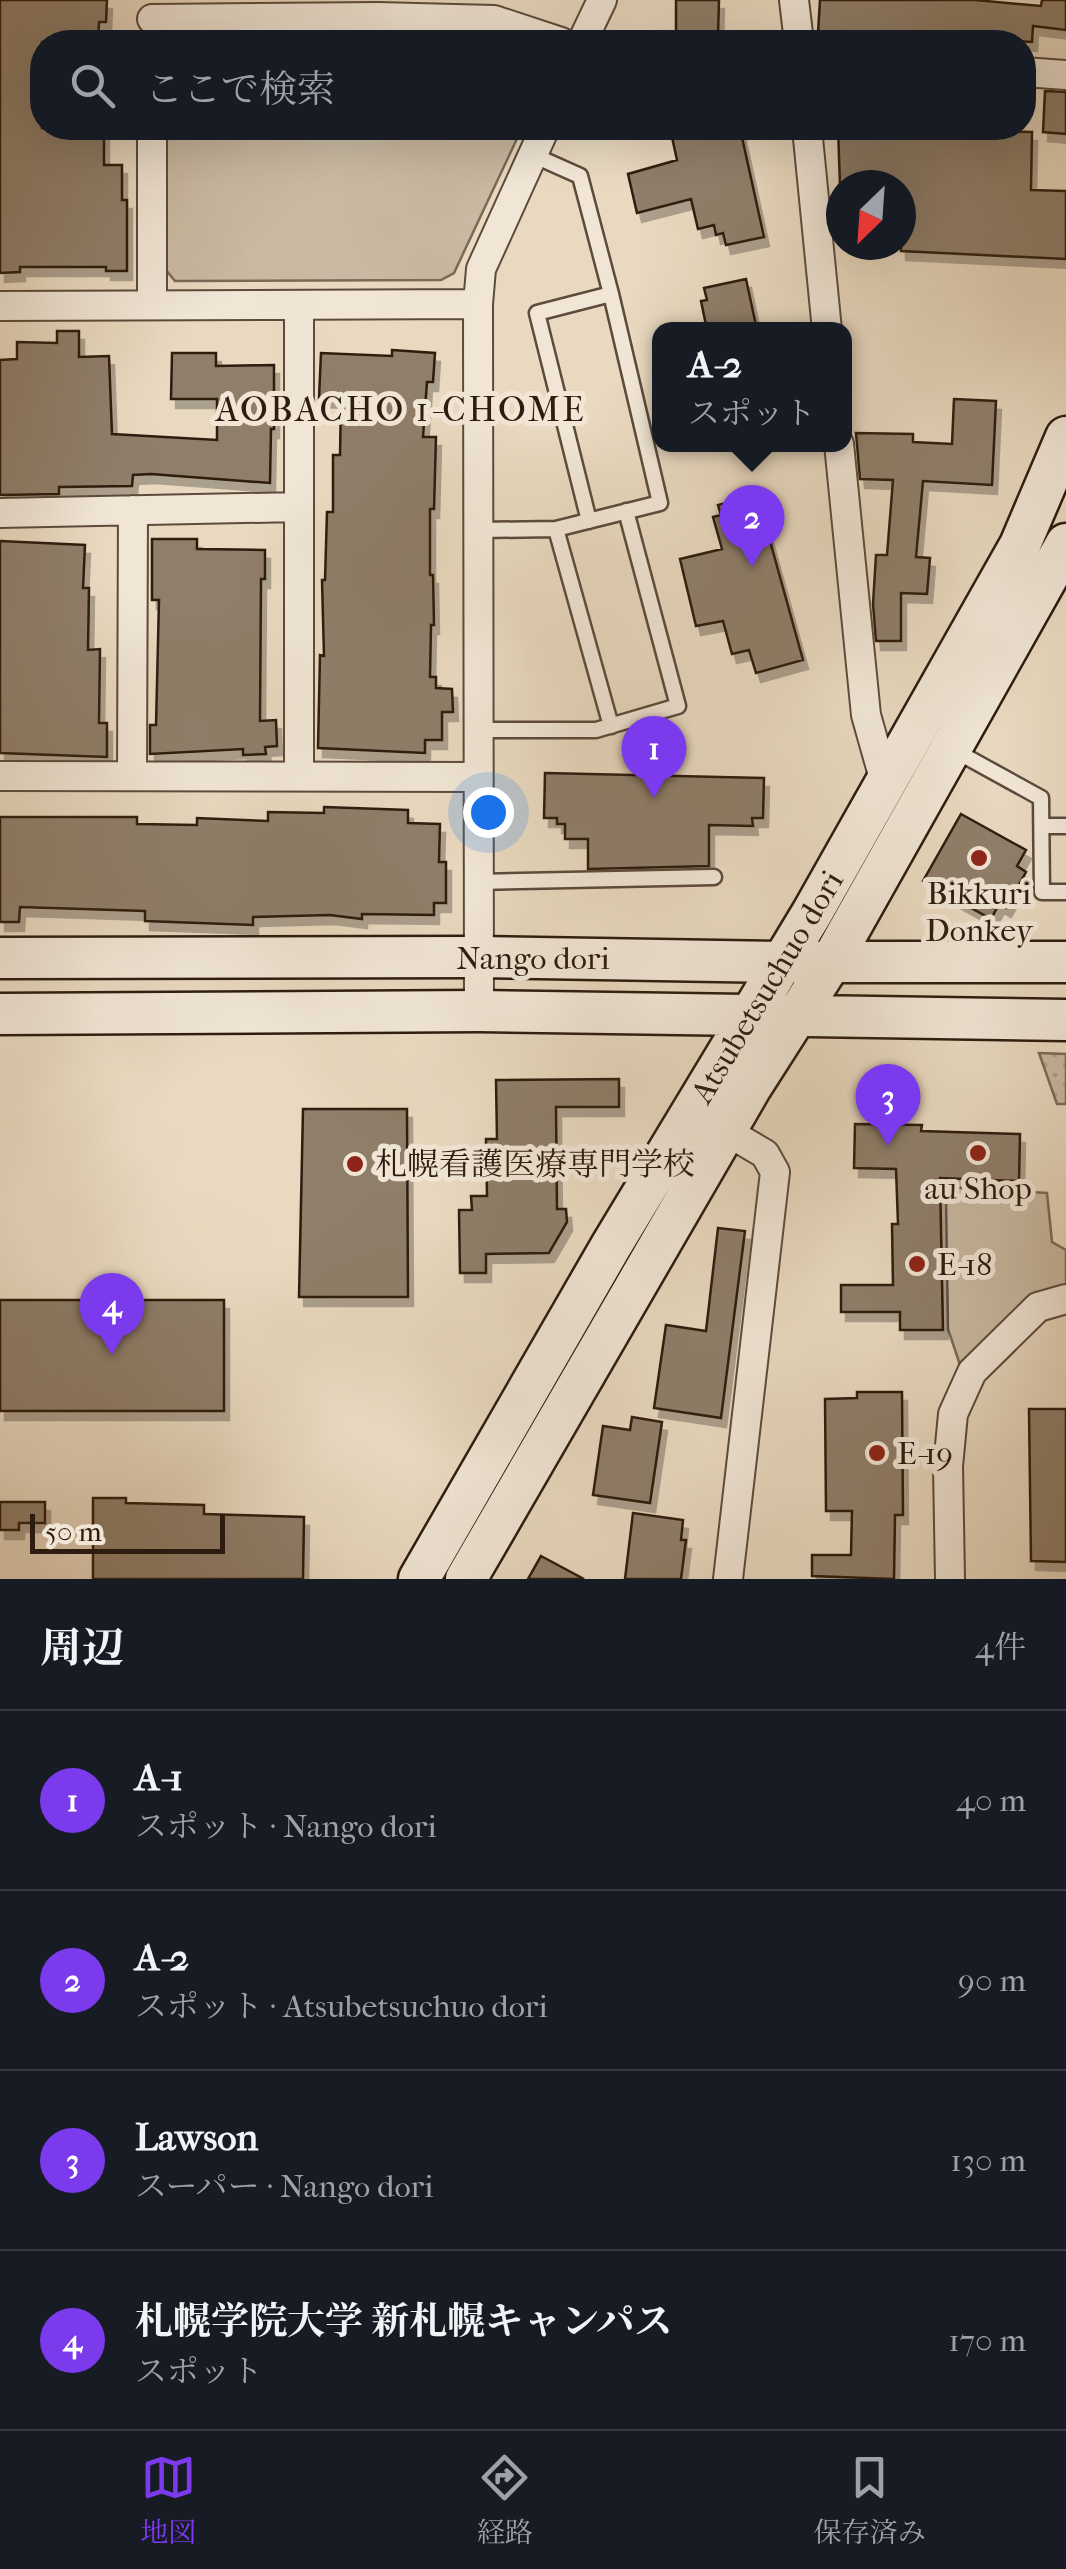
<!DOCTYPE html>
<html lang="ja">
<meta charset="utf-8">
<style>
:root{--surface:#171b24;--page:#242831;--text:#f1f3f6;--muted:#9ea1a6;--line:#363941;--accent:#7c3aed}
body{margin:0;font-family:"IM FELL French Canon","Noto Serif JP",serif;background:var(--page);color:var(--text)}
.compass{position:absolute;left:826px;top:170px;width:90px;height:90px;border-radius:50%;background:var(--surface);box-shadow:0 10px 40px #0002;rotate:205deg}
.scale{position:absolute;left:30px;bottom:25px;width:195px;box-sizing:border-box;padding-left:10px;border:5px solid #2d1c0f;border-top:0;font-size:28px;line-height:35px;white-space:nowrap;color:#2d1c0f;-webkit-text-stroke:8px #f1e6d6;paint-order:stroke}
.you{position:absolute;left:488px;top:812px;width:35px;height:35px;margin:-25px;border:8px solid #fff;border-radius:50%;background:#1a73e8;box-shadow:0 0 0 15px #1a73e833}
.badge{display:grid;place-items:center;width:65px;height:65px;border-radius:50%;background:var(--accent);color:#fff;font-size:32px;font-weight:700}
.pin{position:absolute;translate:-50% -82px;filter:drop-shadow(0 2px 5px #0008)}
.pin::after{content:'';position:absolute;top:52px;width:35px;height:30px;background:inherit;clip-path:polygon(0 0,100% 0,50% 100%)}
.popup{position:absolute;left:652px;top:322px;width:200px;height:130px;box-sizing:border-box;display:grid;place-content:center;border-radius:20px;background:var(--surface);filter:drop-shadow(0 2px 8px #0005);font-size:32px;white-space:nowrap;color:var(--muted)}
.popup b{font-size:38px;color:var(--text)}
.popup::after{content:'';position:absolute;left:50%;top:100%;margin-left:-20px;border:20px solid transparent;border-top-color:var(--surface)}
.list{margin:0;padding:0;list-style:none}
h2{display:flex;justify-content:space-between;align-items:center;height:130px;margin:0;padding:0 40px;font-size:42px}
h2 small{font-size:32px;font-weight:400;color:var(--muted)}
.list li{display:grid;grid-template-columns:65px 1fr auto;gap:30px;align-items:center;box-sizing:border-box;height:180px;padding:0 40px;border-top:2px solid var(--line)}
.list b{display:block;font-size:38px;white-space:nowrap}
.list p{margin:0;font-size:32px;white-space:nowrap;color:var(--muted)}
.list em{font-size:32px;font-style:normal;color:var(--muted)}
.icon{flex:none;width:55px;height:55px;fill:none;stroke:currentColor;stroke-width:2;stroke-linecap:round;stroke-linejoin:round}
.map{position:relative;flex:none;width:1066px;height:1579px;overflow:hidden}
.search{position:absolute;background:var(--surface);box-shadow:0 10px 40px #0002;left:30px;right:30px;top:30px;height:110px;display:flex;align-items:center;gap:25px;box-sizing:border-box;padding:0 35px;border-radius:40px;color:var(--muted);font-size:38px}
.sheet{height:850px;background:var(--surface)}
nav{display:flex;justify-content:space-around;align-items:center;box-sizing:border-box;height:140px;border-top:2px solid var(--line);background:var(--surface);font-size:28px;color:var(--muted)}
nav a{display:grid;justify-items:center;gap:5px}
nav .on{color:var(--accent)}
.map>svg:first-child{display:block}
</style>
<div class="map">
<svg width="1066" height="1579" viewBox="0 0 1066 1579">
<defs>
<pattern id="grass-dots" width="8" height="8" patternUnits="userSpaceOnUse" patternTransform="scale(2.5)"><rect width="8" height="8" fill="#c9b9a2"/><path d="M2 2h.1M6 6h.1" fill="none" stroke="#ad9e8a" stroke-width="1.8" stroke-linecap="round"/></pattern>
<filter id="shadow"><feDropShadow dx="5" dy="9" stdDeviation="0" flood-color="#0004"/></filter>
</defs>
<rect width="100%" height="100%" fill="#e9d9c0"/>
<filter id="stains"><feTurbulence type="fractalNoise" baseFrequency=".002" numOctaves="4"/><feColorMatrix values="0 0 0 0 .2 0 0 0 0 .09 0 0 0 0 .02 0 0 0 .5 -.17"/></filter>
<radialGradient id="worn" r=".72"><stop offset=".6" stop-color="#630" stop-opacity="0"/><stop offset="1" stop-color="#630" stop-opacity=".3"/></radialGradient>
<path fill="url(#grass-dots)" stroke="#7b6a58" stroke-width="2.5" d="M1039,1053L1066,1054V1104H1057Z"/>
<path fill="#c9b9a2" stroke="#7b6a58" stroke-width="2.5" d="M166,128H522L454,273L441,280L175,281L166,270Z
M946,1187L1047,1193L1052,1242L1066,1250V1292L962,1371L948,1329Z"/>
<path fill="#8f7e6b" stroke="#2d1c0f" stroke-width="2.5" filter="url(#shadow)" d="M0,0H107L106,22H99L98,42H42V128H104V165H122V200H127V271H106V267H20V272L0,273Z
M676,0H719L718,36L676,37Z
M820,0H975L1041,6L1042,0H1066V30L1033,26L1032,42L872,32V37L818,33Z
M1045,91L1066,92V134L1043,132Z
M670,128H740L764,237L726,245L723,233L716,235L714,225L698,229L691,199L637,213L628,174L677,160Z
M838,128L1032,132L1031,190L1066,191V259L901,251V185H840Z
M746,279L757,330H707L701,301L707,300L704,288Z
M57,331H79V357L109,356L112,434L217,440V399H171L172,353H216V366L274,365V429H271L270,483L151,474L133,475L132,486L59,487V494L0,495V360L17,359V342L57,343Z
M392,350L435,353L433,382H427L423,437H436L434,509H430V575H433L434,625H431L430,677H436V688L452,689L453,712H442V740H425V753L318,748L320,655L324,656L322,580H325L327,512H333V455H340L341,399L319,398L321,353L392,356Z
M954,399L996,401L992,485L923,481L916,557L930,558L927,594L901,593V641H876L873,604L876,555H887L893,480L860,479L856,433L913,434V442L952,444Z
M757,494L803,660L756,673L749,650L732,654L723,621L696,626L680,559L722,549L713,517L721,515L718,505Z
M152,539H197V549L265,550V579H261L260,721L276,720L277,746L265,747L266,754L243,755V749L150,754V725H156L159,600H152Z
M0,541L85,545L83,588H89L88,650L100,649L99,723H107V757L0,753Z
M545,773L764,778L763,818H752L753,826L709,825V866L588,869V839H565V824H557V818H544Z
M324,807L408,810V823L440,824L439,862H446V903H434V915L362,914V919L330,915L253,917V925L145,921V911L20,907L19,922H0V817H137V824L197,825V818L268,821V812L324,813Z
M961,814L1026,850L1017,866L1026,872L1006,908L999,904L991,919L923,881Z
M619,1079V1107H556L557,1209H566L567,1222L549,1253L486,1254V1273H460L459,1210H472L471,1196H487L486,1139H497L496,1080Z
M303,1109H407L408,1297H299Z
M855,1124L922,1125L921,1131L1020,1134L1019,1181L940,1178L943,1330H900V1312H841V1285H893L892,1224H898L896,1169L854,1168Z
M718,1228L745,1231L721,1418L654,1408L666,1325L706,1331Z
M0,1300H224V1411H0Z
M857,1392H902L903,1515H895L894,1579L812,1576V1555H851L852,1511H826L825,1399L857,1398Z
M1029,1409H1066V1562L1031,1561Z
M632,1417L662,1422L650,1503L593,1495L603,1426L630,1430Z
M93,1498H126V1503L204,1505V1514L304,1517L303,1579H93Z
M0,1502H45V1523H19V1530H0Z
M633,1513L683,1520L681,1540H686L681,1579H625Z
M541,1556L584,1579H528Z"/>
<g fill="none" stroke-linecap="round" stroke-linejoin="round">
<defs>
<path id="lane" d="M533,155L580,176L611,294L537,313L589,521
M556,529L611,726
M480,530L556,529L660,503L611,294
M477,730H596L678,706L626,511
M952,749L1041,798L1042,892H1066
M1043,826H1066
M477,882L714,877"/>
<path id="street" d="M794,0L799,42
M152,19L378,17L494,20L561,42
M582,42L602,0
M1024,72L1066,75
M807,128L827,330
M152,304V128
M0,306L478,304
M839,444L866,715L885,782
M0,513L299,507
M132,774L133,510
M299,775V305
M0,776L476,777
M479,1011L478,304L481,269L545,128
M726,1131L765,1154L775,1172L728,1579
M950,1579L948,1466L953,1414L972,1372L1038,1307L1066,1299"/>
<path id="secondary" d="M0,958L477,957L782,962H1066
M0,1014L479,1011L1066,1020
M419,1579L611,1246L812,913L1020,545L1066,437
M466,1579L751,1087L831,962L1066,544"/>
</defs>
<use href="#lane" stroke="#5c4b3b" stroke-width="19"/>
<use href="#street" stroke="#5c4b3b" stroke-width="32"/>
<use href="#secondary" stroke="#2d1c0f" stroke-width="45"/>
<use href="#lane" stroke="#f1e6d6" stroke-width="14"/>
<use href="#street" stroke="#f1e6d6" stroke-width="28"/>
<use href="#secondary" stroke="#f1e6d6" stroke-width="40"/>
</g>
<g fill="#8f2418" stroke="#f1e6d6" stroke-width="4">
<circle cx="979" cy="858" r="10"/>
<circle cx="978" cy="1153" r="10"/>
<circle cx="355" cy="1164" r="10"/>
<circle cx="917" cy="1264" r="10"/>
<circle cx="877" cy="1453" r="10"/>
</g>
<g text-anchor="middle" dominant-baseline="central" stroke-width="10" stroke-linejoin="round" paint-order="stroke">
<g font-size="32" fill="#2d1c0f" stroke="#f1e6d6" text-anchor="start">
<text x="979" y="893" text-anchor="middle">Bikkuri<tspan x="979" dy="37">Donkey</tspan></text>
<text x="375" y="1164">札幌看護医療専門学校</text>
<text x="978" y="1188" text-anchor="middle">au Shop</text>
<text x="937" y="1264">E-18</text>
<text x="897" y="1453">E-19</text>
</g>
<g font-size="32" fill="#2d1c0f" stroke="#f1e6d6">
<text x="533" y="958">Nango dori</text>
<text transform="translate(767 987) rotate(-59)">Atsubetsuchuo dori</text>
</g>
<g font-size="35" letter-spacing="2.5" fill="#2d1c0f" stroke="#f1e6d6">
<text x="401" y="409">AOBACHO 1-CHOME</text>
</g>
</g>
<rect width="100%" height="100%" filter="url(#stains)"/>
<rect width="100%" height="100%" fill="url(#worn)"/>
</svg>
<svg class="compass" viewBox="-18 -18 36 36"><path d="M0-13l5 13h-10z" fill="#e53935"/><path d="M0 13l5-13h-10z" fill="#9ea1a6"/></svg>
<div class="scale">50 m</div>
<div class="you"></div>
<div class="pin badge" style="left:654px;top:798px">1</div>
<div class="pin badge" style="left:752px;top:567px">2</div>
<div class="popup"><b>A-2</b>スポット</div>
<div class="pin badge" style="left:888px;top:1146px">3</div>
<div class="pin badge" style="left:112px;top:1355px">4</div>
<div class="search"><svg class="icon" aria-label="search" viewBox="0 0 24 24"><circle cx="10" cy="10" r="6"/><path d="M15 15l6 6"/></svg>ここで検索</div>
</div>
<section class="sheet">
<h2>周辺<small>4件</small></h2>
<ul class="list">
<li><span class="badge">1</span><div><b>A-1</b><p>スポット · Nango dori</p></div><em>40 m</em></li>
<li><span class="badge">2</span><div><b>A-2</b><p>スポット · Atsubetsuchuo dori</p></div><em>90 m</em></li>
<li><span class="badge">3</span><div><b>Lawson</b><p>スーパー · Nango dori</p></div><em>130 m</em></li>
<li><span class="badge">4</span><div><b>札幌学院大学 新札幌キャンパス</b><p>スポット</p></div><em>170 m</em></li>
</ul>
</section>
<nav>
<a class="on"><svg class="icon" aria-label="map" viewBox="0 0 24 24"><path d="M3 6l6-2 6 2 6-2v14l-6 2-6-2-6 2zM9 4v14M15 6v14"/></svg>地図</a>
<a><svg class="icon" aria-label="directions" viewBox="0 0 24 24"><path d="M12 3l9 9-9 9-9-9zM9 14v-3h6M13 9l2 2-2 2"/></svg>経路</a>
<a><svg class="icon" aria-label="saved" viewBox="0 0 24 24"><path d="M7 4h10v16l-5-4-5 4z"/></svg>保存済み</a>
</nav>
